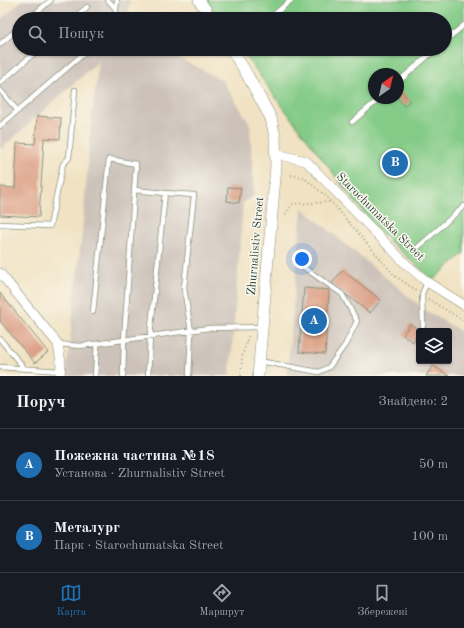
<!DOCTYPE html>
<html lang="uk">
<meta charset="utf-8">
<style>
:root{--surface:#171b24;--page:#20242c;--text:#f1f3f6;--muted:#9ea1a6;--line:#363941;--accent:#1f6fb2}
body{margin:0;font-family:"Old Standard TT",serif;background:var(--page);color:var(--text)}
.controls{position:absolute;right:12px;bottom:12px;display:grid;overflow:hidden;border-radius:4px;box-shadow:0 1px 3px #0004}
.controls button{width:36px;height:36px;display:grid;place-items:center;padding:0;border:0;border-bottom:1px solid var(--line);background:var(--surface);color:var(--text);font:20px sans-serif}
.compass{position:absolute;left:368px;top:68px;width:36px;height:36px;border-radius:50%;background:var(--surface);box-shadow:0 1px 3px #0004;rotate:34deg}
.you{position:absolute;left:302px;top:259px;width:14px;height:14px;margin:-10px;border:3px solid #fff;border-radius:50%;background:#1a73e8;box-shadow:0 0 0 6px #1a73e833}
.badge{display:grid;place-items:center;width:26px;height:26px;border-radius:50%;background:var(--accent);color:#fff;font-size:13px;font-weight:700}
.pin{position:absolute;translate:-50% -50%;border:2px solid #fff;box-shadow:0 1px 4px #0006}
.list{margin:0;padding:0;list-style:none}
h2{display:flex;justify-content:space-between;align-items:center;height:52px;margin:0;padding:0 16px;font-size:17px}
h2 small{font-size:13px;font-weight:400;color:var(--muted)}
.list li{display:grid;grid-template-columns:26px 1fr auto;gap:12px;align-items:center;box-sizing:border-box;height:72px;padding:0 16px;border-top:1px solid var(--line)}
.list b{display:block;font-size:15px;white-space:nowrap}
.list p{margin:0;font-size:13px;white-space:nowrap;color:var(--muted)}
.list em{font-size:13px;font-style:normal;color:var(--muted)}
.icon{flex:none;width:22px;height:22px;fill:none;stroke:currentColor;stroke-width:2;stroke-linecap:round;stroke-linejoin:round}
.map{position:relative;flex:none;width:464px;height:376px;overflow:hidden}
.search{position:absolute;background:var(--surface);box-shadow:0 1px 3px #0004;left:12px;right:12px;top:12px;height:44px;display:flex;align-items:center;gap:10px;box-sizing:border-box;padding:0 14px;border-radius:22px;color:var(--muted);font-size:15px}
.sheet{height:196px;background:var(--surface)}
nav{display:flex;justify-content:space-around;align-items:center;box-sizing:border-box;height:56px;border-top:1px solid var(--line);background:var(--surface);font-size:11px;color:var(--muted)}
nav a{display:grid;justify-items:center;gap:2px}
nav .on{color:var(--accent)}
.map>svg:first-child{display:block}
</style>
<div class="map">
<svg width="464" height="376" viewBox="0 0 464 376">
<rect width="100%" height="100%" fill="#fbf7ec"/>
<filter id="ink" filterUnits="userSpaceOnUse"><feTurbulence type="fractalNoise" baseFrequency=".025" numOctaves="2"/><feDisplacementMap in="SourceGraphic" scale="8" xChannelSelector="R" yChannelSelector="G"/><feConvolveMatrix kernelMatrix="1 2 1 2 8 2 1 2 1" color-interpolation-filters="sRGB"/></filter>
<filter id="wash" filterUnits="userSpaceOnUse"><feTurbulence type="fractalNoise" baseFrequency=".012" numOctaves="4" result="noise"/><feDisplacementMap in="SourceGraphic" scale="16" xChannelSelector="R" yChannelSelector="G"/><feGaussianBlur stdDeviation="0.9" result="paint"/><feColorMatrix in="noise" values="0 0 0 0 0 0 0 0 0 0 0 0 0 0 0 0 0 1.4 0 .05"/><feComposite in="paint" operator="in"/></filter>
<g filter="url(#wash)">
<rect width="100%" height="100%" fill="#f0e2c2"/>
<path fill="#ccc2b9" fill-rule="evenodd" d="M23,0H130L128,19H19V49H161L222,80L250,124L254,195L243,203L230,376H66L82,233L92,114L99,61L0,150V20Z
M302,208L425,310L464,333V376H287ZM419,331H449V361H419Z"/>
<path fill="#84cb87" stroke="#52845e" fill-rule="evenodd" d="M206,0H464V253L433,280L375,228L273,94L241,49H445V19H219ZM374,74H398V98H374Z"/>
<g id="blocks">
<path fill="#d9987d" d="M402,91L410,101L404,106L398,98V94Z
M37,116L61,118L60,139L44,138L39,217L0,215V187L15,188L17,143L35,144Z
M228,187L241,188L239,203L227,201Z
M342,270L381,300L370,313L332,284Z
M304,288L329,290L325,354L299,352Z
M0,293L48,352L35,363L0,321Z
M410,324L419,330L413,342L403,335Z
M433,366L449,376H426Z"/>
</g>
</g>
<g filter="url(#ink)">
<use href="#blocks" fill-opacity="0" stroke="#88907b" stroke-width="1"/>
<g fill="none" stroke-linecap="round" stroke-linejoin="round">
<defs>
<path id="service" d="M108,0L116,9L115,19
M116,9L117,0
M29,19L51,0
M73,19L87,7
M269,19L291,0
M445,41L464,25
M0,44L19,28
M398,82L436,49
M0,83L39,49
M0,90L18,111
M352,122L380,98
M0,126L89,49
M134,190L165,193L150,337L148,376
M165,193L194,195L184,288L191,331L189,376
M0,224L50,226L63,164L69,158L75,90
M415,250L464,206
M93,312L109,159L136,164L124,340L123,376
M423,326L422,294L427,282
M0,339L24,368
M58,344L80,346L209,328L262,327
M259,361L319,372L329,367L345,345L357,321L342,294L296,262
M0,367L61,371
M95,376L97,344"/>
<path id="minor" d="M276,154L306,161L405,263L427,282L464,305
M0,273L58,344L61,363L60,376"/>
<path id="tertiary" d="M199,0L212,19
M231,49L244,69L271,118L275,137L276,166L258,376"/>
</defs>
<use href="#service" stroke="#88907b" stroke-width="6"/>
<use href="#minor" stroke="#88907b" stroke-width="10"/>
<use href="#tertiary" stroke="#88907b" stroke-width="12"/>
<path stroke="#88907b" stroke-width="1.5" stroke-dasharray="1 3" stroke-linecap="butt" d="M291,175L303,177L326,196L395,276L417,291
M285,214L293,204L331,202
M428,299L464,321
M241,376L242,357L249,333"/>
<use href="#service" stroke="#fff" stroke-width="4.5"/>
<use href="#minor" stroke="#fff" stroke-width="9"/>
<use href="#tertiary" stroke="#fff" stroke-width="11"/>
</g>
</g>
<g text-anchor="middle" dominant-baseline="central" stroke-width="3" stroke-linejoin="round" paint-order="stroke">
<g font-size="12" fill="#1f3d34" stroke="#fbf7ec">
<text transform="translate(380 217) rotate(45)">Starochumatska Street</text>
<text transform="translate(256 246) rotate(-85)">Zhurnalistiv Street</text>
</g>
</g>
</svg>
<div class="controls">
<button><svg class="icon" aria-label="layers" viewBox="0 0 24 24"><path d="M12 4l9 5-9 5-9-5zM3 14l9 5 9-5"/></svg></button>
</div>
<svg class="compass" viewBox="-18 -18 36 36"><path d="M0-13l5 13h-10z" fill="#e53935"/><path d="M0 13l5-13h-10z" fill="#9ea1a6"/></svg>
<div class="you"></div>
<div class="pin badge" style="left:314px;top:321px">A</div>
<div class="pin badge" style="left:395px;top:163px">B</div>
<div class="search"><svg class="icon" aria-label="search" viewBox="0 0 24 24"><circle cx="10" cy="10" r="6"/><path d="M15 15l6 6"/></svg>Пошук</div>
</div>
<section class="sheet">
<h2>Поруч<small>Знайдено: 2</small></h2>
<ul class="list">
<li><span class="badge">A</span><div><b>Пожежна частина №18</b><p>Установа · Zhurnalistiv Street</p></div><em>50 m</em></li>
<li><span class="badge">B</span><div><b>Металург</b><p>Парк · Starochumatska Street</p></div><em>100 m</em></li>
</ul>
</section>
<nav>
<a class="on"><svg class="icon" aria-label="map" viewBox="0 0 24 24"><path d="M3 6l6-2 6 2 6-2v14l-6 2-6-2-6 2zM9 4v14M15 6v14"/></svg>Карта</a>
<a><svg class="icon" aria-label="directions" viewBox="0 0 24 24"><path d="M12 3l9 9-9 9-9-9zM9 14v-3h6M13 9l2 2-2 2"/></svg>Маршрут</a>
<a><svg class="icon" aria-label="saved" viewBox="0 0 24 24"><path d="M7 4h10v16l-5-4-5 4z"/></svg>Збережені</a>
</nav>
